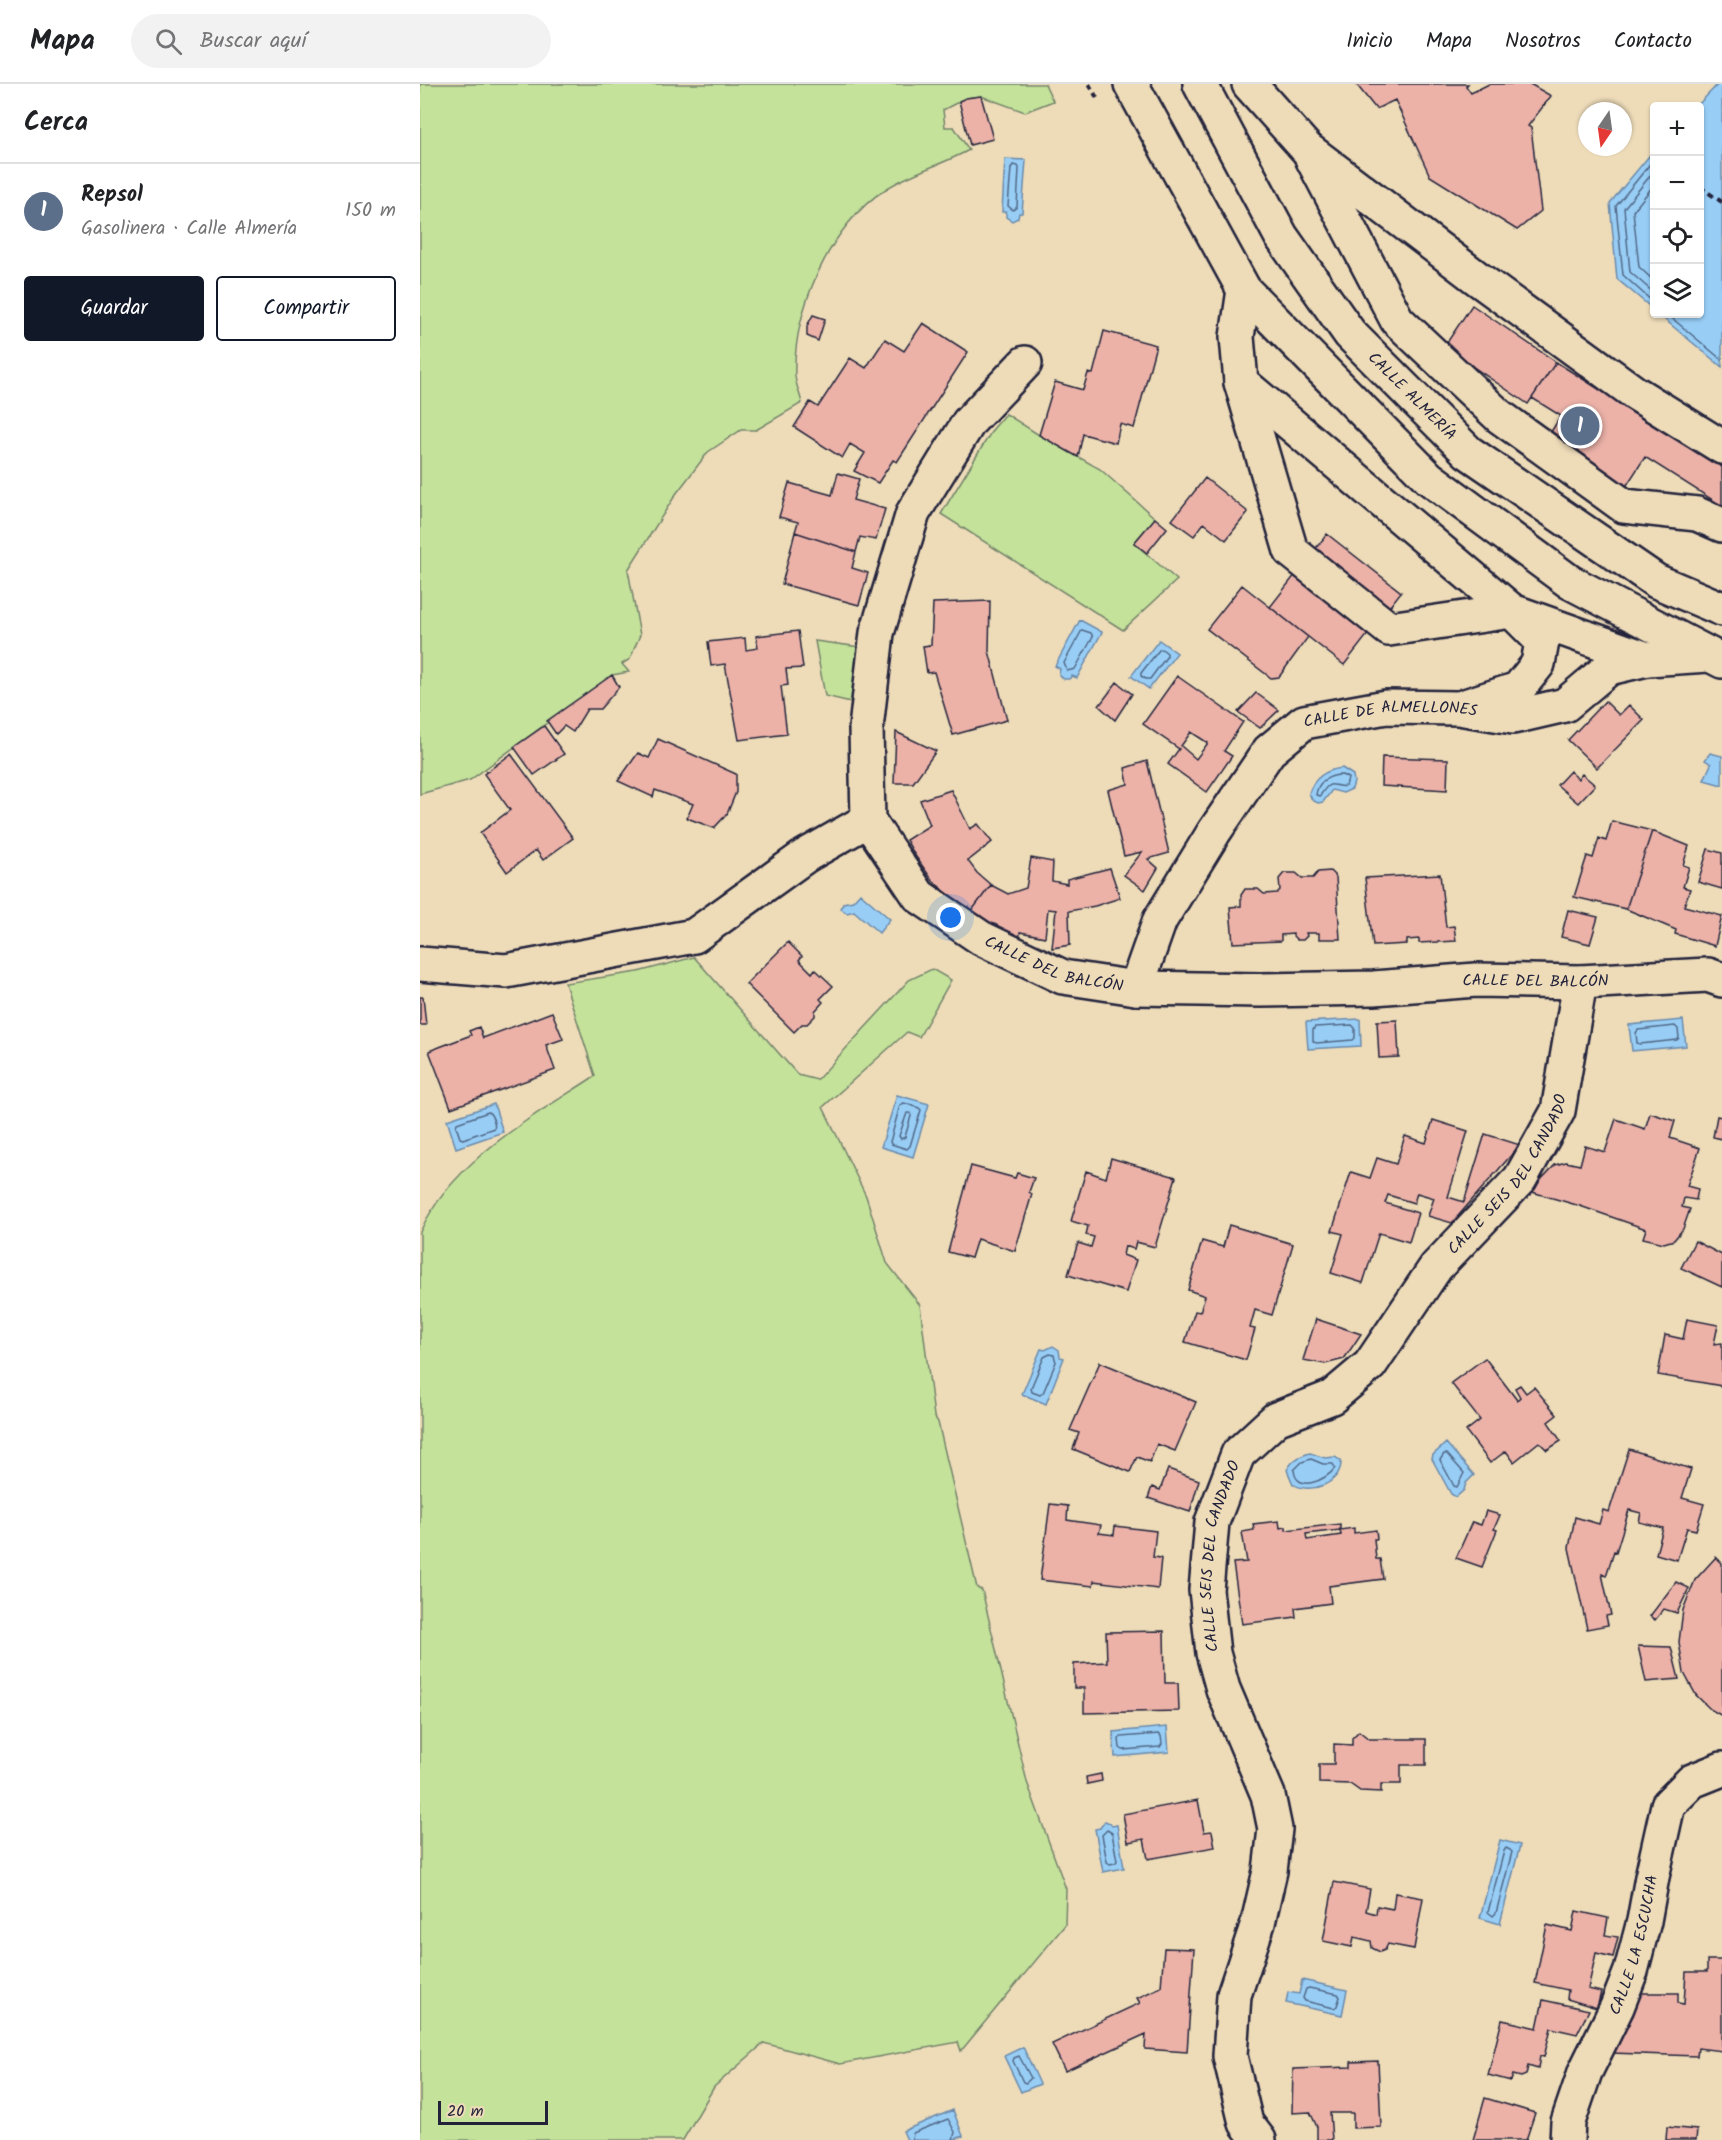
<!DOCTYPE html>
<html lang="es">
<meta charset="utf-8">
<style>
:root{--surface:#fff;--page:#f2f2f2;--text:#202124;--muted:#757577;--line:#e0e0e0;--accent:#111827}
body{margin:0;font-family:Kalam,sans-serif;background:var(--page);color:var(--text)}
.controls{position:absolute;right:18px;top:18px;display:grid;overflow:hidden;border-radius:6px;box-shadow:0 2px 4px #0004}
.controls button{width:54px;height:54px;display:grid;place-items:center;padding:0;border:0;border-bottom:2px solid var(--line);background:var(--surface);color:var(--text);font:30px sans-serif}
.compass{position:absolute;left:1158px;top:18px;width:54px;height:54px;border-radius:50%;background:var(--surface);box-shadow:0 2px 4px #0004;rotate:193deg}
.scale{position:absolute;left:18px;bottom:15px;width:110px;box-sizing:border-box;padding-left:6px;border:3px solid #22223b;border-top:0;font-size:16px;line-height:21px;white-space:nowrap;color:#22223b;-webkit-text-stroke:4px #eedcb9;paint-order:stroke}
.you{position:absolute;left:531px;top:834px;width:21px;height:21px;margin:-15px;border:4px solid #fff;border-radius:50%;background:#1a73e8;box-shadow:0 0 0 9px #1a73e833}
.badge{display:grid;place-items:center;width:39px;height:39px;border-radius:50%;background:var(--accent);color:#fff;font-size:20px;font-weight:700}
.pin{position:absolute;translate:-50% -50%;border:3px solid #fff;box-shadow:0 2px 6px #0006}
.list{margin:0;padding:0;list-style:none}
h2{display:flex;justify-content:space-between;align-items:center;height:78px;margin:0;padding:0 24px;font-size:26px}
h2 small{font-size:20px;font-weight:400;color:var(--muted)}
.list li{display:grid;grid-template-columns:39px 1fr auto;gap:18px;align-items:center;box-sizing:border-box;height:96px;padding:0 24px;border-top:2px solid var(--line)}
.list b{display:block;font-size:22px;white-space:nowrap}
.list p{margin:0;font-size:20px;white-space:nowrap;color:var(--muted)}
.list em{font-size:20px;font-style:normal;color:var(--muted)}
.actions{display:flex;gap:12px;padding:18px 24px}
.actions a{flex:1;padding:14px 0;border:2px solid var(--accent);border-radius:6px;text-align:center;font-size:21px;color:var(--accent)}
.actions .main{background:var(--accent);color:#fff}
.icon{flex:none;width:33px;height:33px;fill:none;stroke:currentColor;stroke-width:2;stroke-linecap:round;stroke-linejoin:round}
.map{position:relative;flex:none;width:1302px;height:2056px;overflow:hidden}
header{display:flex;align-items:center;gap:36px;box-sizing:border-box;height:84px;padding:0 30px;background:var(--surface);border-bottom:2px solid var(--line)}
header strong{font-size:28px}
nav{display:flex;gap:33px;margin-inline-start:auto;font-size:21px}
.search{width:420px;height:54px;background:var(--page);display:flex;align-items:center;gap:15px;box-sizing:border-box;padding:0 21px;border-radius:33px;color:var(--muted);font-size:22px}
main{display:flex}
aside{flex:1;background:var(--surface)}
.map>svg:first-child{display:block}
</style>
<header>
<strong>Mapa</strong>
<div class="search"><svg class="icon" aria-label="search" viewBox="0 0 24 24"><circle cx="10" cy="10" r="6"/><path d="M15 15l6 6"/></svg>Buscar aquí</div>
<nav><a>Inicio</a><a>Mapa</a><a>Nosotros</a><a>Contacto</a></nav>
</header>
<main>
<aside>
<h2>Cerca<small></small></h2>
<ul class="list">
<li><span class="badge" style="background:#5c6f8a">1</span><div><b>Repsol</b><p>Gasolinera · Calle Almería</p></div><em>150 m</em></li>
</ul>
<div class="actions"><a class="main">Guardar</a><a>Compartir</a></div>
</aside>
<div class="map">
<svg width="1302" height="2056" viewBox="0 0 1302 2056">
<rect width="100%" height="100%" fill="#eedcb9"/>
<filter id="ink" filterUnits="userSpaceOnUse"><feTurbulence type="fractalNoise" baseFrequency=".0167" numOctaves="2"/><feDisplacementMap in="SourceGraphic" scale="12" xChannelSelector="R" yChannelSelector="G"/><feConvolveMatrix kernelMatrix="1 2 1 2 8 2 1 2 1" color-interpolation-filters="sRGB"/></filter>
<g filter="url(#ink)">
<path fill="#c4e29a" stroke="#73826a" stroke-width="1.5" d="M0,0H625L633,17L605,28L561,12L546,14L523,26L525,43H534L549,66C522,81 492,88 466,105C410,140 372,228 375,292C376,301 380,310 382,319L336,346H321L288,368L256,410L208,486L220,551L210,575L202,580L209,588L192,591L50,696L0,710Z
M586,330L619,351L680,385L735,434L714,459L757,496L703,546L521,430L573,345Z
M395,557L440,563L435,619L405,612Z
M274,873L378,991L397,996L489,896L512,885L531,896L499,953L487,948L403,1023L446,1112L467,1179L500,1221L514,1332L518,1338L557,1504L562,1506L607,1698L646,1805L645,1841L541,1967L538,1958L420,1980L344,1959L294,2003L263,2056H0V1148C33,1076 111,1034 175,992L145,899L218,888Z"/>
<path fill="#98cef6" stroke="#6989ab" stroke-width="1.5" d="M1298,0H1302V283L1238,230H1280V22H1277Z
M1234,66V226L1197,195L1190,119Z
M585,75L606,76L602,129H599L598,134L592,137L586,133V128H582Z
M660,536L682,548L657,594L652,592L649,595H644L639,591L640,585L635,582Z
M739,556L757,569L729,605L711,592Z
M1290,669L1302,672V701L1284,696L1291,680L1285,676Z
M922,684L933,691L934,698L932,705L923,709L912,706L903,718L898,719L892,716L889,709C894,693 906,686 922,684Z
M440,809L470,835L459,849L434,827L427,829L421,825L423,819L433,817Z
M940,935L941,962L888,965L886,938Z
M1263,936L1266,962L1212,967L1209,941Z
M477,1011L509,1020L493,1073L461,1063Z
M74,1020L83,1048L36,1064L27,1036Z
M633,1262L639,1266L640,1273L644,1274L626,1320L602,1310L621,1265L625,1266Z
M1026,1359L1054,1391L1046,1399L1044,1406L1036,1413L1031,1410L1012,1375L1013,1371Z
M890,1369L905,1374L915,1373L921,1377C922,1400 889,1411 873,1400L867,1386C872,1376 880,1372 890,1369Z
M747,1643L749,1668L695,1673L693,1648Z
M685,1737L690,1739L692,1742L697,1741L704,1784L683,1788L675,1745L680,1744Z
M1080,1756L1100,1761L1080,1840L1060,1834Z
M882,1896L927,1906L922,1931L866,1919L868,1908L879,1910Z
M603,1963L620,2000L601,2008L584,1972Z
M533,2026L543,2052L533,2056H487L483,2047Z"/>
<g fill="none" stroke-linecap="round" stroke-linejoin="round">
<path stroke="#516786" stroke-width="1.5" d="M1234,75L1196,122L1203,191L1234,219
M593,81L598,82L599,84L597,123L593,126L588,122L591,84Z
M1234,87L1204,124L1210,188L1234,209
M1234,101L1213,127L1219,183L1234,197
M1247,230L1302,276
M662,546L671,549L673,553L655,585L647,587L644,579Z
M742,565L747,569V572L730,595H726L721,592V589L739,566Z
M922,691L928,694L926,702C912,705 912,692 900,712L896,711C897,698 909,691 922,691Z
M932,941L935,944V954L933,956L896,959L893,957V946L895,943Z
M1255,942L1258,945L1259,954L1257,956L1220,960L1217,959L1216,949L1218,946Z
M484,1019L499,1024L501,1026L490,1062L487,1065L471,1060L470,1058L480,1021Z
M68,1028C72,1030 76,1040 74,1044L43,1055L40,1054L36,1042L37,1039Z
M487,1029H490L491,1032L485,1053L481,1055L479,1052Z
M630,1270L634,1271L636,1278L623,1309L620,1311L612,1308L611,1304L624,1273Z
M1024,1370H1027L1044,1389L1037,1403L1034,1402L1020,1376Z
M891,1375L903,1380H913L915,1384C907,1396 876,1410 874,1386L882,1378Z
M739,1650L741,1652L742,1660L740,1663L703,1666L700,1664L699,1655L701,1653Z
M687,1746L692,1749L697,1777L695,1779L690,1780L687,1778L682,1751Z
M1086,1764L1090,1766L1092,1768L1076,1829L1073,1832L1068,1828L1084,1767Z
M889,1904L918,1910L920,1913L917,1922L914,1924L885,1917L883,1914L886,1905Z
M599,1972L611,1994L606,1999L603,1998L593,1977L594,1974Z
M492,2056L493,2049L528,2035L535,2048L533,2056"/>
</g>
<path fill="#ecb2a8" stroke="#22223b" stroke-width="1.5" fill-rule="evenodd" d="M936,0H1048L1046,2L1051,9L1069,0H1110L1131,12L1108,42L1111,44L1121,127L1097,146L1010,92L975,16L956,25Z
M561,12L573,55L550,61L539,17L546,14Z
M1052,221L1136,278L1108,320L1024,263Z
M393,231L405,235L398,257L387,252V242Z
M503,239L548,268L477,378L473,376L458,399L434,387L445,369L430,360L422,374L374,343L390,318L398,323L430,274L446,284L465,255L484,267Z
M684,247L736,261L714,344L700,340L696,359L663,350L658,373L619,351L635,298L663,306L668,289L673,290Z
M1136,278L1302,383V422L1225,373L1205,404L1127,354L1141,332L1112,314Z
M418,389L439,395L433,416L465,425L456,456L440,453L436,468L375,448L378,438L359,433L369,399L412,411Z
M785,394L828,428L806,456L784,439L774,452L752,436Z
M735,434L747,444L727,469L714,459Z
M375,448L436,468L432,484L448,489L439,521L362,500Z
M907,450L981,508L924,581L850,523Z
M822,501L888,553L859,593L851,594L787,545Z
M570,517L569,567L587,636L533,651L514,588L507,589L503,562L511,561L513,519Z
M378,547L383,584L366,585L368,601L361,602L367,650L319,656L305,580L291,582L288,558L325,554L326,566L338,564L336,552Z
M192,591L199,603L180,625H167L153,648L144,642L136,650L127,637Z
M757,592L823,638L804,667L812,672L787,708L748,680L759,665L723,640ZM771,648L788,659L776,675L761,662Z
M697,598L712,610L695,636L679,622Z
M836,609L859,626L840,644L818,628Z
M1185,617L1199,631L1209,621L1224,636L1177,684L1148,656Z
M124,642L144,670L114,691L94,663Z
M476,648L516,667L493,699H474Z
M238,655L316,690V708L307,730L294,744L267,734L273,720L235,706L233,713L198,697L218,669L229,674Z
M91,670L153,754L123,776L116,766L87,788L60,749L90,726L64,690Z
M962,673L1028,675L1027,706L961,702Z
M727,677L749,769L728,775L738,784L725,806L704,791L722,768L704,772L688,706L708,700L705,684Z
M1150,687L1158,695L1162,690L1175,701L1158,719L1137,701Z
M531,706L550,745L558,740L572,758L548,777L557,789L571,801L550,829L513,797L496,773L486,756L510,741L500,716Z
M1192,737L1232,747L1206,825L1154,813L1167,772L1173,774L1179,754L1186,757Z
M1232,747L1269,762L1263,781L1269,783L1263,803L1270,805L1264,822L1302,832L1295,862L1255,850L1256,846L1206,825Z
M1288,765L1302,769V805L1278,798Z
M611,774L633,778L632,797L647,800V795L690,784L700,814L675,822L649,827L650,861L632,864L636,826L628,825L625,853L600,848L599,857L550,829L571,801L588,810L606,804Z
M910,787L916,793L920,855H899V849H886L887,852L883,856H877L873,852V850L861,851V857L813,859L810,823L821,822V811L825,805H838L844,810L857,809L860,806L859,795L864,789H876L882,794H893L898,788Z
M1020,790L1026,843L1034,842L1036,857L999,859V855L987,856V860L953,862L945,794Z
M1148,826L1178,833L1170,860L1141,853Z
M368,858L382,872L379,876L392,889L395,885L413,902L400,915L403,918L395,927V932L387,940H382L374,948L326,900Z
M0,913H3L6,941H0Z
M132,928L143,955L126,961L135,986L31,1024L9,967L51,951L49,947L59,943L63,954Z
M977,936L979,973L959,974L957,937Z
M1230,1029L1255,1037L1250,1054L1280,1064L1267,1102L1278,1105L1276,1116L1264,1114L1262,1123L1270,1125L1263,1145L1254,1156L1244,1159L1223,1154L1226,1145L1160,1122L1112,1108L1115,1102L1135,1081L1146,1078L1160,1081L1165,1062L1185,1068L1196,1035L1225,1045Z
M1297,1032L1302,1033V1055L1293,1053Z
M1013,1036L1048,1047L1028,1113L1044,1118L1065,1050L1100,1061L1032,1139L1008,1132L1014,1114L997,1109L994,1119L968,1111L965,1119L998,1129L989,1158L959,1149L943,1199L911,1189L923,1150L912,1147L931,1088L950,1094L957,1074L976,1080L985,1052L1006,1059Z
M691,1074L756,1093L735,1163L716,1158L714,1165L705,1162L703,1171L716,1176L706,1208L648,1191L658,1159L671,1163L674,1153L666,1151L668,1142L651,1137L666,1087L686,1094Z
M551,1082L595,1094L597,1089L614,1094L609,1108L612,1110L595,1167L557,1155L551,1174L528,1168Z
M809,1141L873,1160L852,1231L835,1226L830,1244L835,1245L826,1276L765,1258L775,1227L780,1228L785,1212L768,1206L782,1157L803,1163Z
M1275,1157L1302,1171V1203L1261,1184Z
M896,1235L941,1250L924,1275L905,1280L883,1276Z
M1267,1235L1298,1241L1294,1260L1302,1259V1302L1238,1291L1245,1251L1263,1255Z
M1065,1274L1097,1316L1100,1313L1095,1304L1100,1301L1106,1309L1114,1303L1137,1331L1128,1338L1141,1357L1127,1366L1119,1358L1094,1378L1086,1367L1070,1379L1046,1347L1060,1336L1031,1299Z
M680,1278L776,1318L755,1367L737,1360L730,1378L717,1373L710,1388L653,1365L659,1349L650,1346Z
M1209,1365L1271,1385L1262,1414L1284,1420L1276,1446L1267,1444L1257,1476L1236,1470L1243,1444L1219,1438L1221,1429L1209,1426L1196,1468L1194,1467L1186,1492L1182,1490L1191,1531L1186,1532L1188,1541L1167,1545L1149,1464L1155,1433L1179,1440L1183,1426L1189,1428Z
M748,1385L779,1396L770,1428L728,1414L732,1403L740,1406Z
M630,1420L648,1422L647,1436L681,1441L679,1449L694,1451L695,1442L736,1447L733,1473L741,1474L738,1505L674,1497L673,1502L620,1496Z
M1066,1427L1080,1431L1074,1445L1077,1446L1062,1483L1036,1474L1052,1438L1061,1441Z
M859,1437L860,1444L866,1443V1446L920,1440V1446L934,1444V1449L956,1446L957,1455H954L956,1475H960L963,1495L909,1502L911,1519L875,1524L876,1533L822,1540L813,1479L827,1478L822,1448L834,1446L833,1440ZM920,1446L921,1451L887,1456L886,1450Z
M1296,1473L1302,1479V1632L1290,1625L1276,1611L1264,1589L1259,1558L1263,1526L1275,1496Z
M1256,1498L1269,1504L1257,1529L1244,1525L1235,1536L1230,1532Z
M744,1547L745,1599H758L759,1627L664,1629V1604H654V1580L687,1578L686,1548Z
M1218,1562L1251,1563L1259,1595L1226,1598Z
M939,1647L949,1655H1006V1681H981V1700H961V1708L940,1707L930,1700L899,1699V1680H914V1660L932,1661V1654Z
M681,1690L682,1697L667,1700L666,1693Z
M778,1716L784,1748L792,1747L795,1763L728,1775L724,1755L708,1758L703,1730Z
M914,1798L950,1805L946,1827L956,1830L957,1822L973,1825L975,1809L1003,1814L994,1865L968,1860L965,1866L960,1868L952,1864L951,1857L934,1853L932,1863L903,1857Z
M1156,1827L1188,1834L1185,1851L1198,1853L1193,1873L1176,1869L1168,1905L1181,1908L1177,1924L1147,1915L1148,1906L1115,1899L1127,1841L1152,1847Z
M744,1864L774,1865L767,1968L725,1965L726,1950L645,1987L632,1960L720,1919L717,1914L741,1903Z
M1287,1876H1302V1967L1278,1964L1277,1972L1191,1969L1219,1909H1258V1919L1264,1920L1266,1888H1287Z
M1123,1916L1169,1926L1157,1950L1131,1944L1124,1973L1120,1972L1118,1985L1108,1982L1106,1991L1101,1993L1093,1991L1091,1997L1068,1991L1082,1936L1117,1944Z
M958,1977L961,2043L933,2044V2029H910L912,2056H897V2043L890,2028L872,2029L873,1985L931,1983V1978Z
M1065,2014L1115,2029L1106,2056H1053Z
M1247,2043L1277,2046L1276,2056H1246Z"/>
<g fill="none" stroke-linecap="round" stroke-linejoin="round">
<defs>
<g id="minor">
<path d="M829,0L887,65L1057,194L1215,309L1302,363"/>
<path d="M892,74L977,236L1079,332L1204,422L1277,430L1302,441"/>
<path d="M824,206L817,253L821,298L1092,527L1122,557L1118,580L1098,605L1045,622"/>
<path id="s1" d="M605,279L549,338L493,429L457,549L446,644L448,736L499,812L561,854L643,893L716,904L840,906L954,904L1056,896L1160,898L1288,891L1302,896"/>
<path d="M821,298L871,467L969,545L1092,527L1227,575"/>
<path d="M0,880L86,887L274,852L385,772L448,736"/>
<path id="s2" d="M716,904L740,836L794,748L849,667L884,638L966,623L1038,624L1093,633L1145,621L1189,584L1227,575L1288,571"/>
<path id="s3" d="M839,2056L826,2039L810,1972L814,1911L838,1839L850,1787L855,1745L848,1711L803,1605L793,1569L786,1506L792,1438L818,1370L856,1335L912,1313L950,1281L1016,1183L1100,1095L1138,1027L1160,898"/>
<path id="s4" d="M1147,2056L1148,2038L1165,1988L1197,1923L1211,1887L1224,1837L1232,1793L1248,1721L1272,1697L1302,1685"/>
</g>
<g id="major">
<path d="M711,0L824,206L1009,394L1150,498L1302,577"/>
<path id="s5" d="M780,0L861,152L930,250L1048,368L1236,497L1302,525"/>
</g>
</defs>
<use href="#minor" stroke="#22223b" stroke-width="38"/>
<use href="#major" stroke="#22223b" stroke-width="38"/>
<path stroke="#22223b" stroke-width="4" stroke-dasharray="6 4.5" stroke-linecap="butt" d="M669,0L677,14
M1230,71L1234,73
M1280,103L1302,118"/>
<use href="#minor" stroke="#eedcb9" stroke-width="33"/>
<use href="#major" stroke="#eedcb9" stroke-width="33"/>
</g>
</g>
<g text-anchor="middle" dominant-baseline="central" stroke-width="5" stroke-linejoin="round" paint-order="stroke">
<g font-size="16" fill="#22223b" stroke="#eedcb9">
<text stroke="none"><textPath href="#s5" startOffset="380">CALLE ALMERÍA</textPath></text>
<text stroke="none"><textPath href="#s2" startOffset="406">CALLE DE ALMELLONES</textPath></text>
<text stroke="none"><textPath href="#s1" startOffset="746">CALLE DEL BALCÓN</textPath></text>
<text stroke="none"><textPath href="#s1" startOffset="1232">CALLE DEL BALCÓN</textPath></text>
<text stroke="none"><textPath href="#s3" startOffset="1113">CALLE SEIS DEL CANDADO</textPath></text>
<text stroke="none"><textPath href="#s3" startOffset="609">CALLE SEIS DEL CANDADO</textPath></text>
<text stroke="none"><textPath href="#s4" startOffset="208">CALLE LA ESCUCHA</textPath></text>
</g>
</g>
</svg>
<div class="controls">
<button>+</button>
<button>−</button>
<button><svg class="icon" aria-label="locate" viewBox="0 0 24 24"><circle cx="12" cy="12" r="6"/><path d="M12 2v4M12 18v4M2 12h4M18 12h4"/></svg></button>
<button><svg class="icon" aria-label="layers" viewBox="0 0 24 24"><path d="M12 4l9 5-9 5-9-5zM3 14l9 5 9-5"/></svg></button>
</div>
<svg class="compass" viewBox="-18 -18 36 36"><path d="M0-13l5 13h-10z" fill="#e53935"/><path d="M0 13l5-13h-10z" fill="#757577"/></svg>
<div class="scale">20 m</div>
<div class="you"></div>
<div class="pin badge" style="left:1160px;top:342px;background:#5c6f8a">1</div>
</div>
</main>
